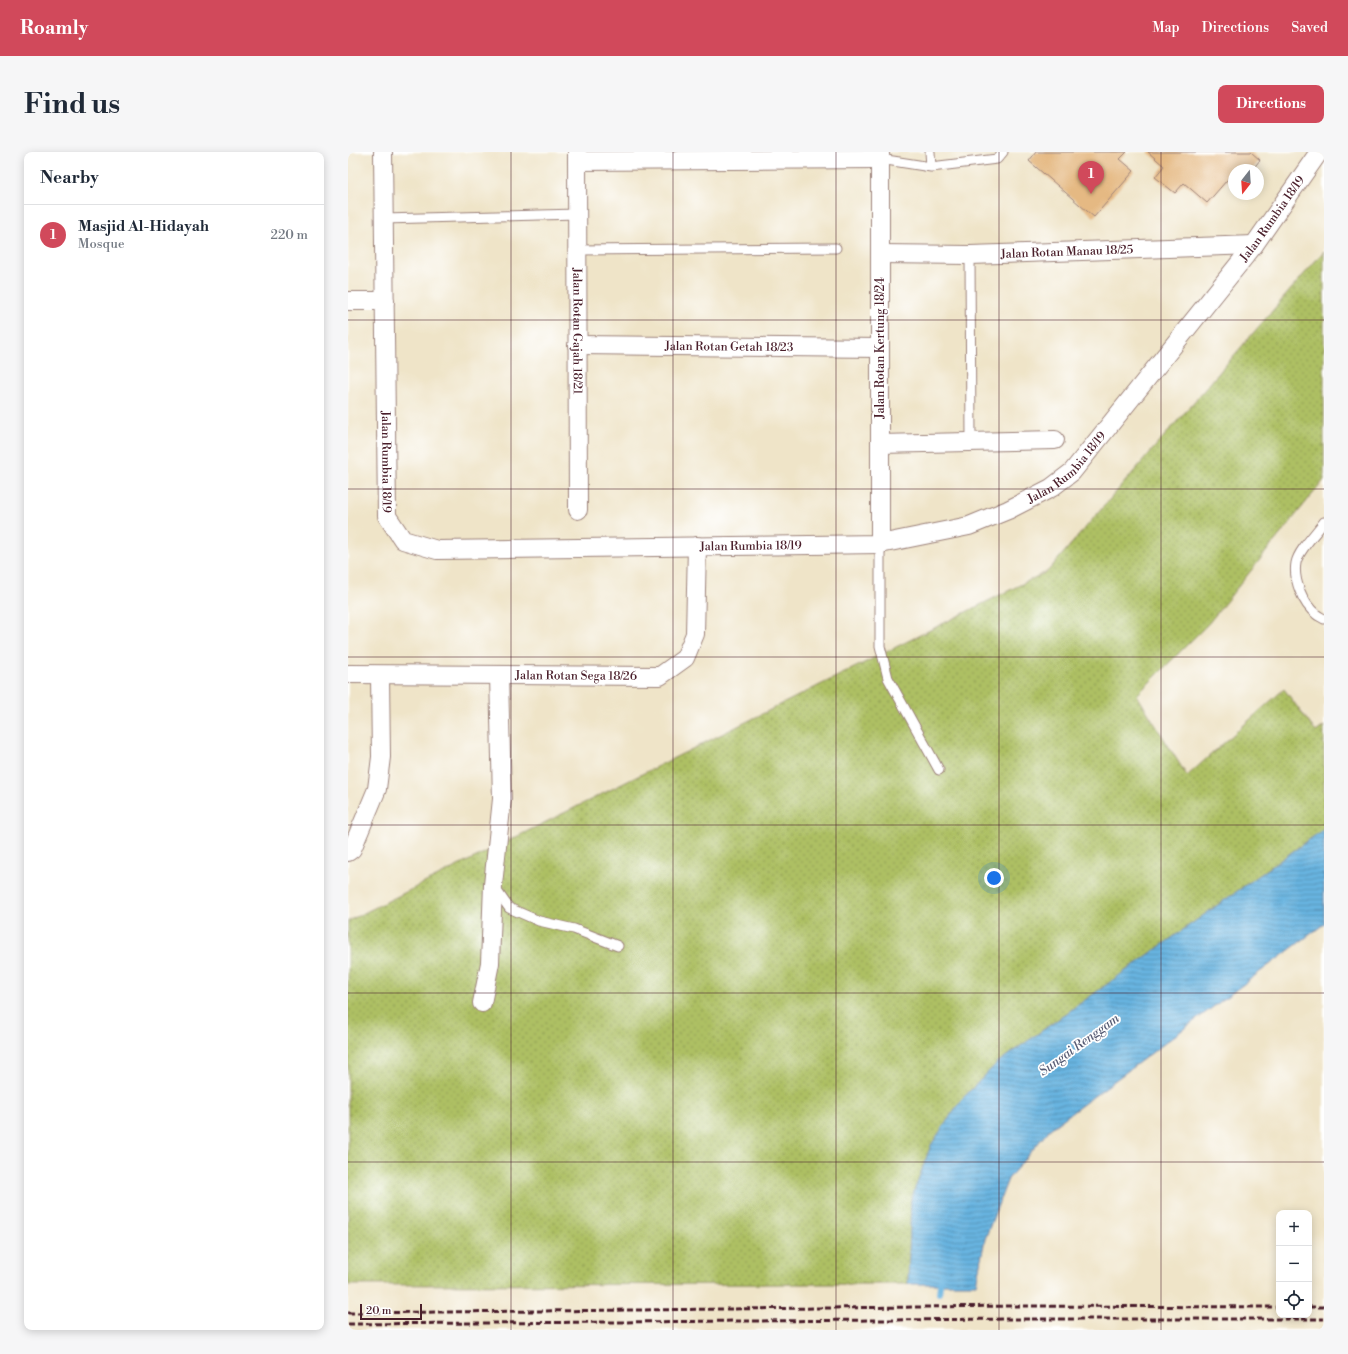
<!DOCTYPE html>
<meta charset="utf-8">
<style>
:root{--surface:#fff;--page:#f6f6f7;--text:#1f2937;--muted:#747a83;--line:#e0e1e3;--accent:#d1495b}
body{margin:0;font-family:"Libre Bodoni",serif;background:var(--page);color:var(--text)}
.controls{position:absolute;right:12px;bottom:12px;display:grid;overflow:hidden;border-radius:8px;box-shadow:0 2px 10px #0003}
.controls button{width:36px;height:36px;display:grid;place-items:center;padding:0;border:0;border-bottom:1px solid var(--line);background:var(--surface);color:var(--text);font:20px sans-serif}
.compass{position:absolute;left:880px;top:12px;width:36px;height:36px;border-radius:50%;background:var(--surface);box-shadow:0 2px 10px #0003;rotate:197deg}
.scale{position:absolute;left:12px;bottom:10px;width:62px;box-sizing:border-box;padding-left:4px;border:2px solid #4a1f2b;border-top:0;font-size:11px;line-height:14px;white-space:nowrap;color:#4a1f2b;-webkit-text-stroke:3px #fff;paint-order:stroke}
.you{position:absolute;left:646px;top:726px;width:14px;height:14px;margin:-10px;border:3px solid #fff;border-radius:50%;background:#1a73e8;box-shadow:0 0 0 6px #1a73e833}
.badge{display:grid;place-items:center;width:26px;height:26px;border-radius:50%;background:var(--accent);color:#fff;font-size:13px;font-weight:700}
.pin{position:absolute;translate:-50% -33px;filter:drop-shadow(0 1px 2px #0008)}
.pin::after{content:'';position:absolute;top:21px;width:14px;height:12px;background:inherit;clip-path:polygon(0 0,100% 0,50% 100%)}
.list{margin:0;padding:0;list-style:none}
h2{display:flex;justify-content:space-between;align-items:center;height:52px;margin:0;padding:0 16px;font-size:17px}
h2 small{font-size:13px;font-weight:400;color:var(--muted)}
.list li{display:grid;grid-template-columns:26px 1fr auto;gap:12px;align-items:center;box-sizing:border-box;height:60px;padding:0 16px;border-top:1px solid var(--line)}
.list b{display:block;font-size:15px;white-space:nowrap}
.list p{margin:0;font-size:13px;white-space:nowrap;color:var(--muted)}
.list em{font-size:13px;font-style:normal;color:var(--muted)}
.icon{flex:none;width:22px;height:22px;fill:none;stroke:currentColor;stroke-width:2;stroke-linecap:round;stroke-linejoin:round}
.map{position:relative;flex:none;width:976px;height:1178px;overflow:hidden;border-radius:8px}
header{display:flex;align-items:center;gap:24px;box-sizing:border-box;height:56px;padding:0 20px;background:var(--accent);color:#fff}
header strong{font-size:19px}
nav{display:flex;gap:22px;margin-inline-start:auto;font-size:14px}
.intro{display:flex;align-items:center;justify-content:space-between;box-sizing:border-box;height:96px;padding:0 24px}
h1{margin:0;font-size:28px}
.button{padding:10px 18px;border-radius:8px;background:var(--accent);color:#fff;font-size:14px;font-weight:700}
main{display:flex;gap:24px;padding:0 24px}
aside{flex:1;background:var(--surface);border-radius:8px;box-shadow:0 2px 10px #0003}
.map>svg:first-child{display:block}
</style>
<header>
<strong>Roamly</strong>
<nav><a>Map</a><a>Directions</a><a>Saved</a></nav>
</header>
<div class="intro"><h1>Find us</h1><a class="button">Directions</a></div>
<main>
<aside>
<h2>Nearby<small></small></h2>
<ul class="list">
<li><span class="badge">1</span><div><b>Masjid Al-Hidayah</b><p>Mosque</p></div><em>220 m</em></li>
</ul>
</aside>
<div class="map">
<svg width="976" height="1178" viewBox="0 0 976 1178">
<defs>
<pattern id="green-dots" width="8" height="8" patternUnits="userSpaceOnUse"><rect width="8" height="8" fill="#adc064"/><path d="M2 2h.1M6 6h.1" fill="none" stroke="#8f9b53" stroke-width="1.8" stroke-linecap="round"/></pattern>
<pattern id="water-rules" width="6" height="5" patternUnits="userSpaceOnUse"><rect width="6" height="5" fill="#67b4e0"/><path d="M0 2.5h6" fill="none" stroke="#5792b6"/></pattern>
</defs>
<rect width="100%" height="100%" fill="#fff"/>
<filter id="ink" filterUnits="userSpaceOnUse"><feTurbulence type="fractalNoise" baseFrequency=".025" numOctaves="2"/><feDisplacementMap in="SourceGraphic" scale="8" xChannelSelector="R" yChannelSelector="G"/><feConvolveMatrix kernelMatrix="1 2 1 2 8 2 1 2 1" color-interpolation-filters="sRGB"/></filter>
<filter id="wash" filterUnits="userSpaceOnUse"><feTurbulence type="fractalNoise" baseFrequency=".012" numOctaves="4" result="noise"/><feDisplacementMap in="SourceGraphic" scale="16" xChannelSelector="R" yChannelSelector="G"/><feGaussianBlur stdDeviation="0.9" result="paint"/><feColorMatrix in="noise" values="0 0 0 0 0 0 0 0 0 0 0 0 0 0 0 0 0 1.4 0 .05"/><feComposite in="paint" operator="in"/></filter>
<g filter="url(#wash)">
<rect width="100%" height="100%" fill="#efe4c8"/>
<path fill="url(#green-dots)" stroke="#7c7048" d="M976,99V328L860,472L789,543L839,624L936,537L968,580L976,574V677L649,911L613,948L563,1047L560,1132L0,1133V769L700,419Z"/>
<path fill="url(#water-rules)" stroke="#586a86" d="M976,677V772L702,977L660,1027L637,1087L628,1132H560L563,1047L583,993L613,948L649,911Z"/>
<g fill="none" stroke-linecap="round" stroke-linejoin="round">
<path stroke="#67b4e0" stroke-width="6" d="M591,1141L593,1125"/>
</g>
<g id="blocks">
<path fill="#e5b983" d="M688,0H779L772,7L786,19L746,65L681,9Z
M800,0H903L912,8L904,18H891L889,16L886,18V20L859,51L836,31L827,41L807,25L816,14Z"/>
</g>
</g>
<g filter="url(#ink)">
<use href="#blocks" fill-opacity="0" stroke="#9c827a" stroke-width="1"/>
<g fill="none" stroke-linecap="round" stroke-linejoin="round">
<defs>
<path id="service" d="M582,0L583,15
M532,7L583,15L649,7L655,0
M36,67L229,62
M229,98L488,96
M622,103L623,290
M976,370C968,381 950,399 948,411C945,428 955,452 968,462C970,464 973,465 976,467
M532,392V494L540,526L591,618
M147,736L161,756L191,769L226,777L270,794"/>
<g id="minor">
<path id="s1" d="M35,0L39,364L55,388L89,398L532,392L621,374L660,358L703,336L724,320L906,93L971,0"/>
<path id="s2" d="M229,0L230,358"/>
<path d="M532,0V392"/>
<path d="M229,9L532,7"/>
<path id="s3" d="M532,102L622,103L906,93"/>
<path d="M0,149H37"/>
<path id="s4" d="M229,193L532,196"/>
<path d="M532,292L707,288"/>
<path id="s5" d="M0,522L312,524L337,506L347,482L349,394"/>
<path d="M0,700L4,697L29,637L33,605L32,523"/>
<path d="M134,851L142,811L145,733L154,647L151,523"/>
</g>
</defs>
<use href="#service" stroke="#9c827a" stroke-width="11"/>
<use href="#minor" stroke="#9c827a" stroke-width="20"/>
<use href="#service" stroke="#fff" stroke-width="9"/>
<use href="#minor" stroke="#fff" stroke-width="18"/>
<path stroke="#4a1f2b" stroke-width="3" stroke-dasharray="6 3" stroke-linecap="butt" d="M961,1155H976
M0,1161L666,1154L931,1155
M0,1172L667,1167H976"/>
</g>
</g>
<path fill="none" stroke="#4a1f2b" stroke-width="1" stroke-opacity="0.55" d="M163,0V1178M325,0V1178M488,0V1178M651,0V1178M813,0V1178M0,168H976M0,337H976M0,505H976M0,673H976M0,841H976M0,1010H976"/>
<g text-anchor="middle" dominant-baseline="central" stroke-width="3.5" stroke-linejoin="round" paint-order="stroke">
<g font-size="12" fill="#4a1f2b" stroke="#fff">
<text stroke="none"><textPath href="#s1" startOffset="1402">Jalan Rumbia 18/19</textPath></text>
<text stroke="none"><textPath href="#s3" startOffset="187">Jalan Rotan Manau 18/25</textPath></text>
<text stroke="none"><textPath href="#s2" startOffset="179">Jalan Rotan Gajah 18/21</textPath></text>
<text stroke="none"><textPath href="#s4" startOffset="152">Jalan Rotan Getah 18/23</textPath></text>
<text transform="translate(532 196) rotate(-90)">Jalan Rotan Kertung 18/24</text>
<text stroke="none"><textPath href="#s1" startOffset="310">Jalan Rumbia 18/19</textPath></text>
<text stroke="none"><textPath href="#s1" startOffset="1078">Jalan Rumbia 18/19</textPath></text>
<text stroke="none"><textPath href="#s1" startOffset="742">Jalan Rumbia 18/19</textPath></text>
<text stroke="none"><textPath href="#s5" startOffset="228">Jalan Rotan Sega 18/26</textPath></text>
</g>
<g font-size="13" font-style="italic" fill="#565b73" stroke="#fff">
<text transform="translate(731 893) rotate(-36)">Sungai Renggam</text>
</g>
</g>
</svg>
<div class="controls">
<button>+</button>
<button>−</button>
<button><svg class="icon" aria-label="locate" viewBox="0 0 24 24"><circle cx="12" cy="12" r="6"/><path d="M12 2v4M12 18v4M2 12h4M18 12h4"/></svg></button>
</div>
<svg class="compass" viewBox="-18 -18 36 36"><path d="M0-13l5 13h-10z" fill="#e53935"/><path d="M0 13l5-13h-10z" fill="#747a83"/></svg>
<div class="scale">20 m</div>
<div class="you"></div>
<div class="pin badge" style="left:743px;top:42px">1</div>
</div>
</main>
